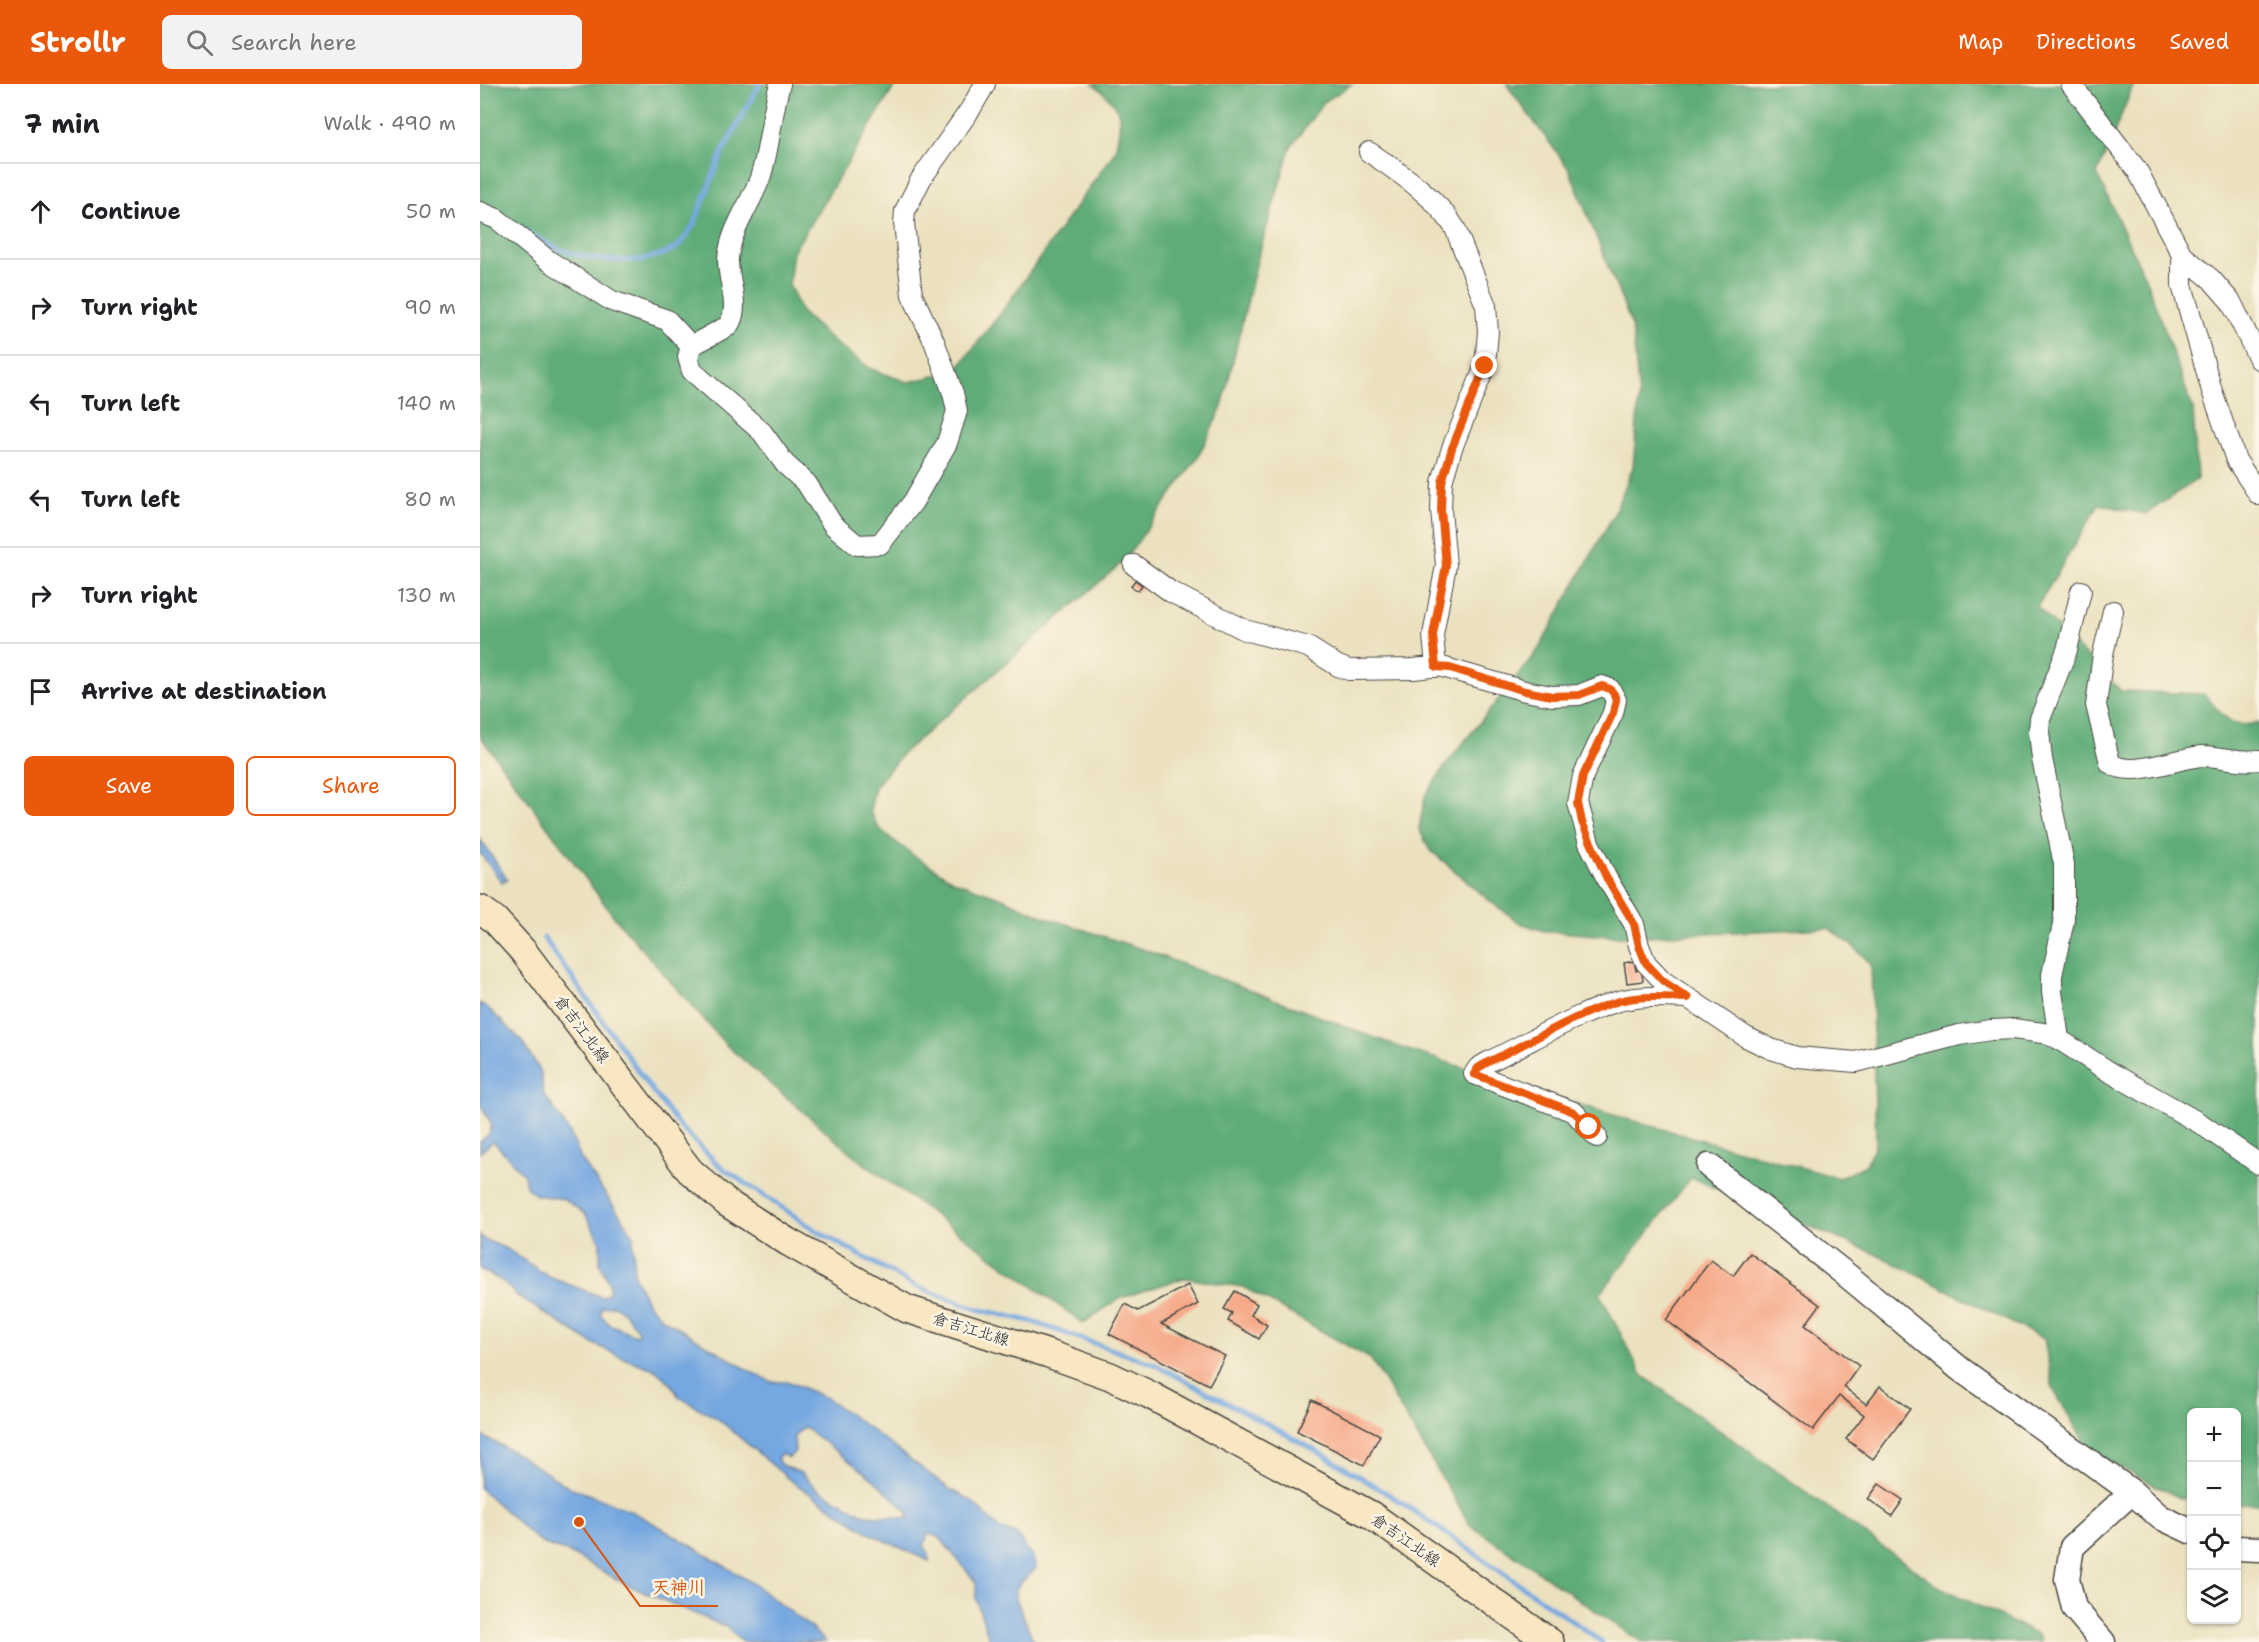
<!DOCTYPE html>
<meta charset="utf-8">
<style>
:root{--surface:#fff;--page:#f2f2f2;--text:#202124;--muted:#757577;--line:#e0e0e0;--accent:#ea580c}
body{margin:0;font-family:"Shantell Sans","Klee One",sans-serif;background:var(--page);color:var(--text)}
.controls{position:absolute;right:18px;bottom:18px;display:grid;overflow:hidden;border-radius:9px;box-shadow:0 2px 4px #0004}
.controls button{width:54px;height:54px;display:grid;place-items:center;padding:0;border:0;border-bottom:2px solid var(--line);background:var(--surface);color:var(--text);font:30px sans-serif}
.stop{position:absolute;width:18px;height:18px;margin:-14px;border:4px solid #ea580c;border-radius:50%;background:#fff}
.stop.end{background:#ea580c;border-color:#fff;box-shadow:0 2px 6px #0008}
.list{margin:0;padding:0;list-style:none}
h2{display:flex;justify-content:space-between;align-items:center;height:78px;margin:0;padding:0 24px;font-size:26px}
h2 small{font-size:20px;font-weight:400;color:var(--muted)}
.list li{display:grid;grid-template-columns:39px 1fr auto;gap:18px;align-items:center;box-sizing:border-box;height:96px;padding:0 24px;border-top:2px solid var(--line)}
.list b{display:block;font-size:22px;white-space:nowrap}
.list em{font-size:20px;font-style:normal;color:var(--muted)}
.actions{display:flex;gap:12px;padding:18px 24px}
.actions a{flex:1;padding:14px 0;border:2px solid var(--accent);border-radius:9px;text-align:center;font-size:21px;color:var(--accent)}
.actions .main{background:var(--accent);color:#fff}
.icon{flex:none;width:33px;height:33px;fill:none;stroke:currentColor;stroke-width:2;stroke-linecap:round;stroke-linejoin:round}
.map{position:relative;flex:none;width:1779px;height:1558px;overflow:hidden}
header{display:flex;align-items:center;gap:36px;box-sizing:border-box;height:84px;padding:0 30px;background:var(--accent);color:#fff}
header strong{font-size:28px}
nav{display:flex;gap:33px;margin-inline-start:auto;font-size:21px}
.search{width:420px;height:54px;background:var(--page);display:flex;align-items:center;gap:15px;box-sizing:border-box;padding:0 21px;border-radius:9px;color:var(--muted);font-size:22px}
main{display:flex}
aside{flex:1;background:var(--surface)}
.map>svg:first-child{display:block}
</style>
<header>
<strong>Strollr</strong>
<div class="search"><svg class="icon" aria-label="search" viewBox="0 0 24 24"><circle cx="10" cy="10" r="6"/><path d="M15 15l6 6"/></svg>Search here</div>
<nav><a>Map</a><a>Directions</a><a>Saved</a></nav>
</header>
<main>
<aside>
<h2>7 min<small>Walk · 490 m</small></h2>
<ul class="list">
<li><svg class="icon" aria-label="ahead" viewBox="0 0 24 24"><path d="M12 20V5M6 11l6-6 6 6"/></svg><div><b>Continue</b></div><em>50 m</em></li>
<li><svg class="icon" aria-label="right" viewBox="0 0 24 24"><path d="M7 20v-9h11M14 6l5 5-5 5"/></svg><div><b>Turn right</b></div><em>90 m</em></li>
<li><svg class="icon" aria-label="left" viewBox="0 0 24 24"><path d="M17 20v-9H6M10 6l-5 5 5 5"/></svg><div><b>Turn left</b></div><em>140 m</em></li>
<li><svg class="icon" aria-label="left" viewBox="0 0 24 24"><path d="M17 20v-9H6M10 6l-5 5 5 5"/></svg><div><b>Turn left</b></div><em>80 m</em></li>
<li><svg class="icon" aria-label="right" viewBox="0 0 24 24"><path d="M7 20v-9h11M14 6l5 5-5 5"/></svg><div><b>Turn right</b></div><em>130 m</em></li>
<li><svg class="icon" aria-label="arrive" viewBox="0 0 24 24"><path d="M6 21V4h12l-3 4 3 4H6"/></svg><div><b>Arrive at destination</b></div></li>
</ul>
<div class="actions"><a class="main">Save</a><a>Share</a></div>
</aside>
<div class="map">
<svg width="1779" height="1558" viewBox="0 0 1779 1558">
<rect width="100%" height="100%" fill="#fcf5e5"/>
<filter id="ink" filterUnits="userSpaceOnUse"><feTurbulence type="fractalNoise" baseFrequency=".0167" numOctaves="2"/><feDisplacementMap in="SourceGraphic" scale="12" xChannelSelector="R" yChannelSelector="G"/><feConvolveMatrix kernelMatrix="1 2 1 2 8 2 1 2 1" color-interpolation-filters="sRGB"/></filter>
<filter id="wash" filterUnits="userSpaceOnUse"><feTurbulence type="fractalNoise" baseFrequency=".008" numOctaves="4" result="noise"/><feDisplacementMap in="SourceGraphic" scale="24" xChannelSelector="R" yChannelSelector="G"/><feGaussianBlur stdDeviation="1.35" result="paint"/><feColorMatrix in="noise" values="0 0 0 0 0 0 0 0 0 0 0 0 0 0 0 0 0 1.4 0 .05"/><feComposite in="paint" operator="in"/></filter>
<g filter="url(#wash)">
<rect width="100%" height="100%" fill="#ebe1bf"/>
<path fill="#5eac78" stroke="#446c52" stroke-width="1.5" d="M0,0H416L313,168L309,200L321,228L355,259L391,285L428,298L460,291L480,281L521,229L635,67C643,31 643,24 613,0H872L844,18L810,64L777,177L742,323L718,373L644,477L423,669L395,703L390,727L398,743L412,755L436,773L474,797L520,813L565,833L665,866L922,964L1136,1032L1359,1094L1386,1081L1396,1058L1391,880L1374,863L1348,844L1143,853L1064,847L1040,839L1011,818L949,765L939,745L945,712L964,683L1058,566L1134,430L1153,383L1159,313L1152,242L1089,85L1026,0H1654L1617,90L1667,198L1713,325L1717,395L1666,430L1619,420L1557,523L1641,607L1724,610C1741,629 1751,648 1779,638V1420L1757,1419L1756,1328H1712L1711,1415L1700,1414L1610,1368L1573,1305L1564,1255L1394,1169L1211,1094L1120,1210L1162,1291L1458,1502L1560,1552L1561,1558H1161L990,1441L891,1275L763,1203L704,1194L641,1214L603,1239L380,1077L246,961L135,834L0,652Z"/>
<path fill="#74a7e0" stroke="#506986" stroke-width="1.5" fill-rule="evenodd" d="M0,755L3,759L27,795L22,798L0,769Z
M0,919L10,926L40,955L61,988L63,1009L89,1047L101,1075L153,1150L154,1191L168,1220L182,1234L273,1289L292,1298H310L346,1314L390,1345L471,1406L489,1415L520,1445L536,1450L552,1472L556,1483C550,1495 535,1496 535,1512L554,1558H510L496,1515V1498L459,1453L448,1450L444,1461L449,1470V1477L391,1450L311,1397L238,1335L199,1313L192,1301L174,1285L143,1274L110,1258L37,1212L22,1197L0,1185V1151L3,1155L27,1165L69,1193L122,1213L129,1209V1199L120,1180V1158L105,1130L84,1115L56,1111L46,1103L44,1091L13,1057L0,1069V1058L9,1050L12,1041L0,1020ZM134,1222C145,1225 151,1239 159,1248L156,1251L129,1240L120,1230L122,1223ZM324,1343L393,1395L428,1428V1434L385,1431L337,1405L321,1389L301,1381L297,1374L302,1370L309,1374L315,1367L314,1352Z
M0,1351L32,1367L87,1402L149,1426L189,1448L274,1500L330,1543L346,1558H262L246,1543L145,1500L88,1468L66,1461L56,1455L0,1404Z"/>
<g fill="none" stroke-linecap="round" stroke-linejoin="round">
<path stroke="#74a7e0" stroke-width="5" d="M49,149C86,175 150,187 192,166C202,161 210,147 215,138L242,69L280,0
M64,854L168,1001L200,1043L241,1083L337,1147L435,1202L497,1225L550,1237L674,1280L789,1341L847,1373L921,1418L1122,1558"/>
</g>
<g id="blocks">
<path fill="#f6aa8a" d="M655,496L662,501L658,507L651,502Z
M1154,877L1156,887L1161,885L1163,897L1147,899L1144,879Z
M1270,1169L1340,1221L1325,1241L1379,1282L1364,1303L1386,1320L1400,1302L1430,1325L1393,1375L1366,1355L1384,1331L1359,1312L1333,1346L1186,1236L1231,1176L1253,1192Z
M708,1201L718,1220L681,1240L745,1272L729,1301L629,1250L645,1220L658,1227Z
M755,1207L777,1220L771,1231L787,1241L779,1255L748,1237L752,1229L744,1225Z
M832,1316L900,1351L884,1381L817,1347Z
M1399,1400L1423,1416L1412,1432L1388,1415Z"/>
</g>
</g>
<g filter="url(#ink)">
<use href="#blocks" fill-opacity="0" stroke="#484641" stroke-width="1.5"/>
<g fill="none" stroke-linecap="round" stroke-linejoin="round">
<defs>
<path id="minor" d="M1591,0L1657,86L1702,171V201L1732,307L1756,376L1779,411
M889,68C920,89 955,112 975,144L1006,222L1008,248L1005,282L972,364L962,398L961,426L966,481L953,551L956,583
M0,128L17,135L69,177L132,217L187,236L211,262L208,273L212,287L282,348L305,380L327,400L353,441L377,461L400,460L433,418L467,359L477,327L473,309L454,257L432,211L424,139L425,127L441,95L490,26L505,0
M1702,171L1731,195L1751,218L1779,275
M211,262L248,242C262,224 247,195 248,175C250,146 271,120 280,94C290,64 291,31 300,0
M654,481L691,508L765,546L828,563L858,582L869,586L934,585L959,582L1045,607L1072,612L1099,611L1122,602L1130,605L1136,616L1133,629L1103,692L1098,719L1109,759L1126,793L1154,840L1159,862L1166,879L1183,897L1266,953L1291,965L1317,973L1376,978L1479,951L1511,946L1533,945L1563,949L1577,954L1628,987L1721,1040L1779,1080
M1633,527L1623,570L1616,621L1630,679C1651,695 1696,674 1722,672C1741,672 1760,679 1779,676
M1577,954L1578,948L1572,908V891L1584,836V780L1562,675L1559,648L1560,635L1587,566L1601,507
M1117,1053L1094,1028L994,990L998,984L1008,978C1051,958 1093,931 1139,917C1161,911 1185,913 1208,914"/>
<path id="tertiary" d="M1229,1082L1369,1193L1480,1285L1652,1408L1680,1433L1712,1448
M1756,1464L1779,1465
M1623,1558L1594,1524L1587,1495L1592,1463L1652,1408"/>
<path id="secondary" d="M0,825L15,836L43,867L210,1087L247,1119L308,1158L427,1225L569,1270L630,1292L670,1311L891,1431L1070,1558"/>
</defs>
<use href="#minor" stroke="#484641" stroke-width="22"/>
<use href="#tertiary" stroke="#484641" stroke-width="27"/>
<use href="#secondary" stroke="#484641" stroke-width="30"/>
<use href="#minor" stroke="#fff" stroke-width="20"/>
<use href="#tertiary" stroke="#fff" stroke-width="24"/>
<use href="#secondary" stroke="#f9e7c3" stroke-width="27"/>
</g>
</g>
<g fill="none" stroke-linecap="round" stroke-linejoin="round" filter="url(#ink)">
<path stroke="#ea580c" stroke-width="8" d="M1005,282L972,364L962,398L961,426L966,481L953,551L956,583L970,584L1045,607L1072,612L1099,611L1122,602L1130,605L1134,610L1136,616L1133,629L1103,692L1098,719L1102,738L1126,793L1154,840L1159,862L1166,879L1183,897L1208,914C1185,913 1161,911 1139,917C1093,931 1051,958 1008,978L998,984L994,990L1094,1028L1109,1043"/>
</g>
<g text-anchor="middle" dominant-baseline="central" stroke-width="5" stroke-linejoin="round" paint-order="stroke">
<g font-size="16" fill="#2b2b2b" stroke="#fcf5e5">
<text transform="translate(102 945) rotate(53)">倉吉江北線</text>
<text transform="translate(491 1245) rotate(17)">倉吉江北線</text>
<text transform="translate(926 1456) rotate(35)">倉吉江北線</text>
</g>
</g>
<path fill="none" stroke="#d5540f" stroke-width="2" d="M99 1438L160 1522H238"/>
<circle fill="#d5540f" stroke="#fcf5e5" stroke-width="2" cx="99" cy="1438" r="6"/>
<g font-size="18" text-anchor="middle" font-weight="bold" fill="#d5540f" stroke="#fcf5e5" stroke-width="5" stroke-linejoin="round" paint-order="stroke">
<text x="199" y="1510">天神川</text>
</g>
</svg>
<div class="controls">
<button>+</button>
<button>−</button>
<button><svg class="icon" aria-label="locate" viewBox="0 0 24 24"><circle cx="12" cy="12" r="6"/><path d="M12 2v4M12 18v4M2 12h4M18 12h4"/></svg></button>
<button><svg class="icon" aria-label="layers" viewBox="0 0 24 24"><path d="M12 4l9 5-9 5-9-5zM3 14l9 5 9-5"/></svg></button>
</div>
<div class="stop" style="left:1109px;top:1043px"></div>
<div class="stop end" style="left:1005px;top:282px"></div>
</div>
</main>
